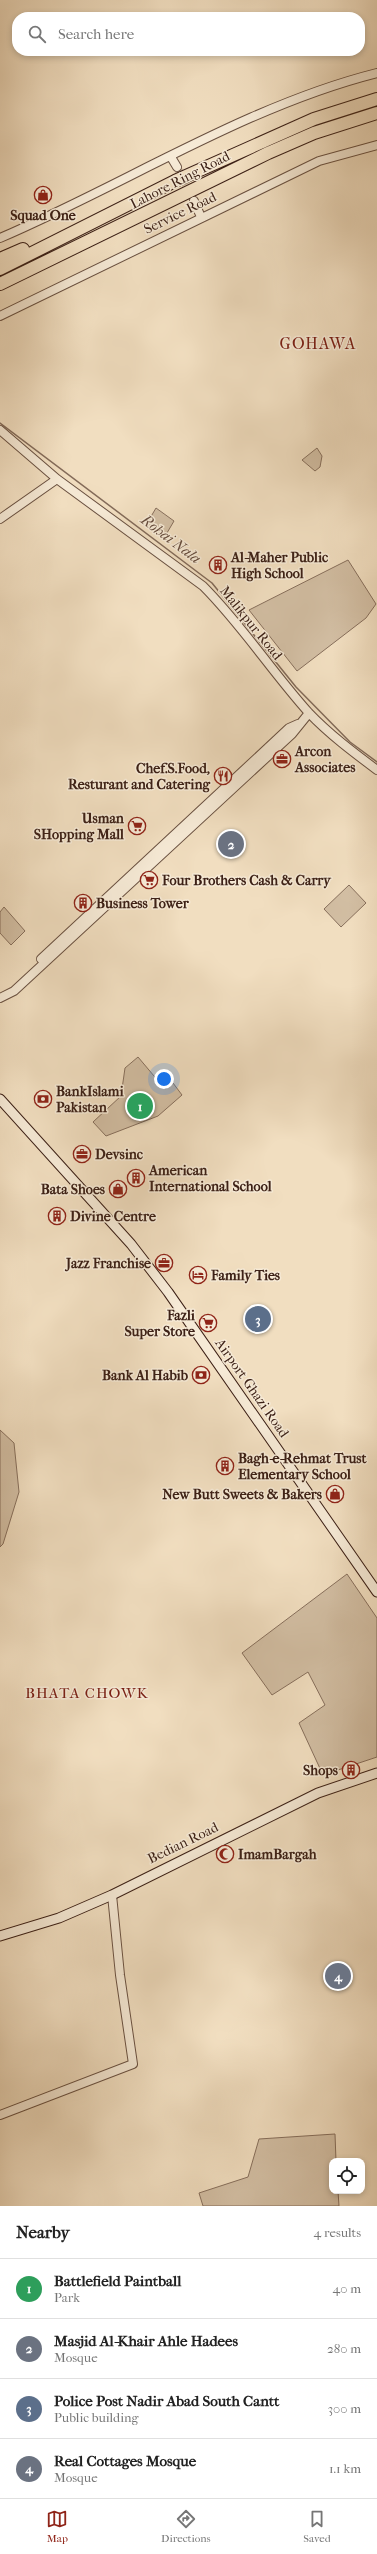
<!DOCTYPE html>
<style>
:root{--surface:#fff;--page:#f2f2f2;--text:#222;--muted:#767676;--line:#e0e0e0;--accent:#8f2418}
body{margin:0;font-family:"IM FELL French Canon",serif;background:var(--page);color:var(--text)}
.controls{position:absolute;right:12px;bottom:12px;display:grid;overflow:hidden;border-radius:8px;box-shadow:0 2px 6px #0003}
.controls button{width:36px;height:36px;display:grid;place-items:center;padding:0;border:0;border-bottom:1px solid var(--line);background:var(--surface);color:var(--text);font:20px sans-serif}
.you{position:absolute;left:164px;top:1079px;width:14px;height:14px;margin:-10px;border:3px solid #fff;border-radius:50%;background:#1a73e8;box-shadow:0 0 0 6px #1a73e833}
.badge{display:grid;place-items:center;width:26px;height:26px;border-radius:50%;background:var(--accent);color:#fff;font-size:13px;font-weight:700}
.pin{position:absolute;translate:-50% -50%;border:2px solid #fff;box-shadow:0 1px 4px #0006}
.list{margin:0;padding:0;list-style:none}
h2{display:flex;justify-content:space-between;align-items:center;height:52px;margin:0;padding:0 16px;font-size:17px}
h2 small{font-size:13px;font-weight:400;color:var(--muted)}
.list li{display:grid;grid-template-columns:26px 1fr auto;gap:12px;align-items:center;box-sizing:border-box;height:60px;padding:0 16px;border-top:1px solid var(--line)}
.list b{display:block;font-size:15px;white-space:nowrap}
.list p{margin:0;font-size:13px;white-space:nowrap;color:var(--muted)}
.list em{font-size:13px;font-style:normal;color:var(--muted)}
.icon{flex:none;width:22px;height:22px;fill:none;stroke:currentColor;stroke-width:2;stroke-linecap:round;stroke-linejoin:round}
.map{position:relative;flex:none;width:377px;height:2206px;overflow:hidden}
.search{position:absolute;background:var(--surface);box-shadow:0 2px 6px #0003;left:12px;right:12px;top:12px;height:44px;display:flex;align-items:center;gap:10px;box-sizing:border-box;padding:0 14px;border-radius:16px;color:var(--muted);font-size:15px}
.sheet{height:292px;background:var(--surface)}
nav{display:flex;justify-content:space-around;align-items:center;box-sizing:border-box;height:56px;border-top:1px solid var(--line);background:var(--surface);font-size:11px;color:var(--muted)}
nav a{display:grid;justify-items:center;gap:2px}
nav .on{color:var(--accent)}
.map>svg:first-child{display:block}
</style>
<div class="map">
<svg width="377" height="2206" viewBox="0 0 377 2206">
<rect width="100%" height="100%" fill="#f1dec0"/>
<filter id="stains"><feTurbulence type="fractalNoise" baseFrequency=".005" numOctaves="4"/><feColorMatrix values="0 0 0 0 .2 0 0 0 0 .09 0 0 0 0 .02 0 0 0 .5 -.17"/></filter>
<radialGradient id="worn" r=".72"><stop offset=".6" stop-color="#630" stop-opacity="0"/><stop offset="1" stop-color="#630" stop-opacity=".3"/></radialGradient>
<path fill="#d2bea3" stroke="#876f5c" d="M317,448L322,456L320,467L315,471L302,460Z
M156,508L174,521L164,538L146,525Z
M348,560L376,604L366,618L297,671L249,610Z
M349,885L366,903L341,927L324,909Z
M4,907L25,931L11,945L0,933V912Z
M138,1057L165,1089L173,1083L182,1095L158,1116L106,1136L93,1122L121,1096L125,1068Z
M0,1430L14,1443L19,1492L3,1544L0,1547Z
M347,1574L377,1618V1757L323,1775L299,1723L325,1705L308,1672L272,1695L242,1653Z
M335,2134L336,2161H332V2191H338L339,2206H203L199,2193L248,2177L259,2139Z"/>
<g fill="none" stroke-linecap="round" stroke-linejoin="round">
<path stroke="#836b59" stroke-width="1.5" d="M0,423L212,583L296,687L350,742L377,762"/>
<path stroke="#cdb89e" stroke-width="8" stroke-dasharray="8 4" stroke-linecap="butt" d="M177,167L194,201"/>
<defs>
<path id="tertiary" d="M171,157L177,167
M194,201L201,217
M0,238C124,185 246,106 377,73
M0,316L319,161L377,145
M0,430L57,479L203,586C242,625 272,672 309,713C329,734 353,752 377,770
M0,519L57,479
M41,959L289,728L298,724
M0,998L14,991L292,734L309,713
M0,2115L133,2064L120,1975L112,1895"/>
<path id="secondary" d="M0,1099L131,1244L168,1292L377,1592
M0,1936L59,1918L112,1895L318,1793L377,1773"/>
<path id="motorway" d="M0,259L23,249
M0,269L175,181L314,119L377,99
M0,284L268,153L314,133L377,113"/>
</defs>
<use href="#tertiary" stroke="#695040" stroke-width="10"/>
<use href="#secondary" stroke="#3c2016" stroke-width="11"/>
<use href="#motorway" stroke="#3c2016" stroke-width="14"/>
<use href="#tertiary" stroke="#f6ead6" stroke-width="8"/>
<use href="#secondary" stroke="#f6ead6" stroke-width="9"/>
<use href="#motorway" stroke="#f1dec0" stroke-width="12"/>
</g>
<defs>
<symbol id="shop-ring" viewBox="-11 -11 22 22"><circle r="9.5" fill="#f6ead6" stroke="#8f2418" stroke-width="1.5"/><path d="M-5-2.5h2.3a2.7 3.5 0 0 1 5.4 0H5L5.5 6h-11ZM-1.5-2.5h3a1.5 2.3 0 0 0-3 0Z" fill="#8f2418"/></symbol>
<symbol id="building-ring" viewBox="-11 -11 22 22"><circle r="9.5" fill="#f6ead6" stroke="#8f2418" stroke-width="1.5"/><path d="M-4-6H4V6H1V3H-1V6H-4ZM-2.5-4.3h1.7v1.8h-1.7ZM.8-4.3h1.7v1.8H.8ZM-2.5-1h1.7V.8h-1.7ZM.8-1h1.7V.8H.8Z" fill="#8f2418"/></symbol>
<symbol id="office-ring" viewBox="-11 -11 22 22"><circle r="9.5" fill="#f6ead6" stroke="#8f2418" stroke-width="1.5"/><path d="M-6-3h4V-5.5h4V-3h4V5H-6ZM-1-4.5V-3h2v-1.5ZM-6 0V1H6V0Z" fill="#8f2418"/></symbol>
<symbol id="restaurant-ring" viewBox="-11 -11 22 22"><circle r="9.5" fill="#f6ead6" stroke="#8f2418" stroke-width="1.5"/><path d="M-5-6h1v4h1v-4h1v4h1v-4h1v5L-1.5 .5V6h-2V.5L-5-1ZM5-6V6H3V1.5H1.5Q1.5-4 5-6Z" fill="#8f2418"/></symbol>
<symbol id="supermarket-ring" viewBox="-11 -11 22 22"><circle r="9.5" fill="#f6ead6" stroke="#8f2418" stroke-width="1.5"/><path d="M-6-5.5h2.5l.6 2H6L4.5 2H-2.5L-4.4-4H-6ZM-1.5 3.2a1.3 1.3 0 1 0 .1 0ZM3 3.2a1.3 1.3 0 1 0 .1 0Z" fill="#8f2418"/></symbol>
<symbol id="bank-ring" viewBox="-11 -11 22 22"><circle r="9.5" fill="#f6ead6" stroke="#8f2418" stroke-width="1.5"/><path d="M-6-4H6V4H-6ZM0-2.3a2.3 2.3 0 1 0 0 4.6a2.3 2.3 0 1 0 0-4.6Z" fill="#8f2418"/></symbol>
<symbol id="hotel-ring" viewBox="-11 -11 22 22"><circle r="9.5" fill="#f6ead6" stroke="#8f2418" stroke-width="1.5"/><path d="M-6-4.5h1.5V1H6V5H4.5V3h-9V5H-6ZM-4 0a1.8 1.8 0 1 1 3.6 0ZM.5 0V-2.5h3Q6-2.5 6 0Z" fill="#8f2418"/></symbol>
<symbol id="mosque-ring" viewBox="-11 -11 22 22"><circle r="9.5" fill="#f6ead6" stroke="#8f2418" stroke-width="1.5"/><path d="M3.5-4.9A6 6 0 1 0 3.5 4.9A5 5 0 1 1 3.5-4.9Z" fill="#8f2418"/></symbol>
</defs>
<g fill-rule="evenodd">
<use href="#shop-ring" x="33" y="185" width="20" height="20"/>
<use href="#building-ring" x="208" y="555" width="20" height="20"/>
<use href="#office-ring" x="272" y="749" width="20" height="20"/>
<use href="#restaurant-ring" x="213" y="766" width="20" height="20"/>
<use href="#supermarket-ring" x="127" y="816" width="20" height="20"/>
<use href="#supermarket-ring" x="139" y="870" width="20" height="20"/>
<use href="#building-ring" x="73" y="893" width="20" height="20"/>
<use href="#bank-ring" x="33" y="1089" width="20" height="20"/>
<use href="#office-ring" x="72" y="1144" width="20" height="20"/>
<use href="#building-ring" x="126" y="1168" width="20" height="20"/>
<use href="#shop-ring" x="108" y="1179" width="20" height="20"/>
<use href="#building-ring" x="47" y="1206" width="20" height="20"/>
<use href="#office-ring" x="154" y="1253" width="20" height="20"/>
<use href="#hotel-ring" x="188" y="1265" width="20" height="20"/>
<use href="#supermarket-ring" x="198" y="1313" width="20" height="20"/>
<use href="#bank-ring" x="191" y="1365" width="20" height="20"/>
<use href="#building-ring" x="215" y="1456" width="20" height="20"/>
<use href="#shop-ring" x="325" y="1484" width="20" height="20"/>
<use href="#building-ring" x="341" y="1760" width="20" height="20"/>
<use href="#mosque-ring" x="215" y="1844" width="20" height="20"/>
</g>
<g text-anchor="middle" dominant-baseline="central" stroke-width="3" stroke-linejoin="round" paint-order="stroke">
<g font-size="14" fill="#3c2016" stroke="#f6ead6">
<text transform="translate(180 180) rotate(-27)">Lahore Ring Road</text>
<text transform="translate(180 213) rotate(-26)">Service Road</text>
<text transform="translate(251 623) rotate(51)">Malikpur Road</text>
<text transform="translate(252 1388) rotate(55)">Airport Ghazi Road</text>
<text transform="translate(183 1843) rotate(-26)">Bedian Road</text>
</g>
<g font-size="14" font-weight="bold" fill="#3c2016" stroke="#f6ead6" text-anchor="start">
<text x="43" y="215" text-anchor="middle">Squad One</text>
<text x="231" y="557">Al-Maher Public<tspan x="231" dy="16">High School</tspan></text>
<text x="295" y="751">Arcon<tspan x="295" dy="16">Associates</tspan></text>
<text x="210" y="768" text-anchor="end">Chef.S.Food,<tspan x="210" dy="16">Resturant and Catering</tspan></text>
<text x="124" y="818" text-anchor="end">Usman<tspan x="124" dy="16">SHopping Mall</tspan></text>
<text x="162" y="880">Four Brothers Cash &amp; Carry</text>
<text x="96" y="903">Business Tower</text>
<text x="56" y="1091">BankIslami<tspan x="56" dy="16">Pakistan</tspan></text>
<text x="95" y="1154">Devsinc</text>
<text x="149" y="1170">American<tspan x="149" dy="16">International School</tspan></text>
<text x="105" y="1189" text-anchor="end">Bata Shoes</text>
<text x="70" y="1216">Divine Centre</text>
<text x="151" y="1263" text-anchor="end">Jazz Franchise</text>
<text x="211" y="1275">Family Ties</text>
<text x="195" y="1315" text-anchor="end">Fazli<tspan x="195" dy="16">Super Store</tspan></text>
<text x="188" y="1375" text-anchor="end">Bank Al Habib</text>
<text x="238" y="1458">Bagh-e-Rehmat Trust<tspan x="238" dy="16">Elementary School</tspan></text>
<text x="322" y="1494" text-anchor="end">New Butt Sweets &amp; Bakers</text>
<text x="338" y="1770" text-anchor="end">Shops</text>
<text x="238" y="1854">ImamBargah</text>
</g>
<g font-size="15" font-style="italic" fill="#664c3d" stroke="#f6ead6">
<text transform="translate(171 539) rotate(37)">Rohai Nala</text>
</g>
<g font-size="15" letter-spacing="1" fill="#7a1f14" stroke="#f6ead6">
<text x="87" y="1693">BHATA CHOWK</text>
</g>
<g font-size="16" letter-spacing="1" fill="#7a1f14" stroke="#f6ead6">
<text x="318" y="343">GOHAWA</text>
</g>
</g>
<rect width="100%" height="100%" filter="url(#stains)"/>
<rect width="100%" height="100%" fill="url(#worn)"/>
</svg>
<div class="controls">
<button><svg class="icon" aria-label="locate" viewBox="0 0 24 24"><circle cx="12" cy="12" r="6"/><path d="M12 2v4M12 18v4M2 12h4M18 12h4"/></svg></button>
</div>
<div class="you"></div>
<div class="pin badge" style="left:140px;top:1106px;background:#2e9e5b">1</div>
<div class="pin badge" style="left:231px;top:844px;background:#6b7280">2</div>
<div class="pin badge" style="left:258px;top:1319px;background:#5c6f8a">3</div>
<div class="pin badge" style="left:338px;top:1976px;background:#6b7280">4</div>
<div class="search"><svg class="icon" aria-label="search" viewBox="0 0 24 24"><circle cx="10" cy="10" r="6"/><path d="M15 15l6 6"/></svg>Search here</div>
</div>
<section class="sheet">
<h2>Nearby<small>4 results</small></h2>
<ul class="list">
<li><span class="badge" style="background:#2e9e5b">1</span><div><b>Battlefield Paintball</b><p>Park</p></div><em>40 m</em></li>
<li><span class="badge" style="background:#6b7280">2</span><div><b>Masjid Al-Khair Ahle Hadees</b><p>Mosque</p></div><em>280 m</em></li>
<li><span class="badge" style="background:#5c6f8a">3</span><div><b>Police Post Nadir Abad South Cantt</b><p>Public building</p></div><em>300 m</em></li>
<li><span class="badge" style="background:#6b7280">4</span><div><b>Real Cottages Mosque</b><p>Mosque</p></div><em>1.1 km</em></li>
</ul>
</section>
<nav>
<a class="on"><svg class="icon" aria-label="map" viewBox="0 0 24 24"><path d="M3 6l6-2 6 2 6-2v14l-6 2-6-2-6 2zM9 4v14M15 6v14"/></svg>Map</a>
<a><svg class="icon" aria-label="directions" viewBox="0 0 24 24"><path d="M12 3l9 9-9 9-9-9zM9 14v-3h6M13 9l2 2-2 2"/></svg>Directions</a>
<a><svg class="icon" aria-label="saved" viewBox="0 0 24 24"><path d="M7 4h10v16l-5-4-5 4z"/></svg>Saved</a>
</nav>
